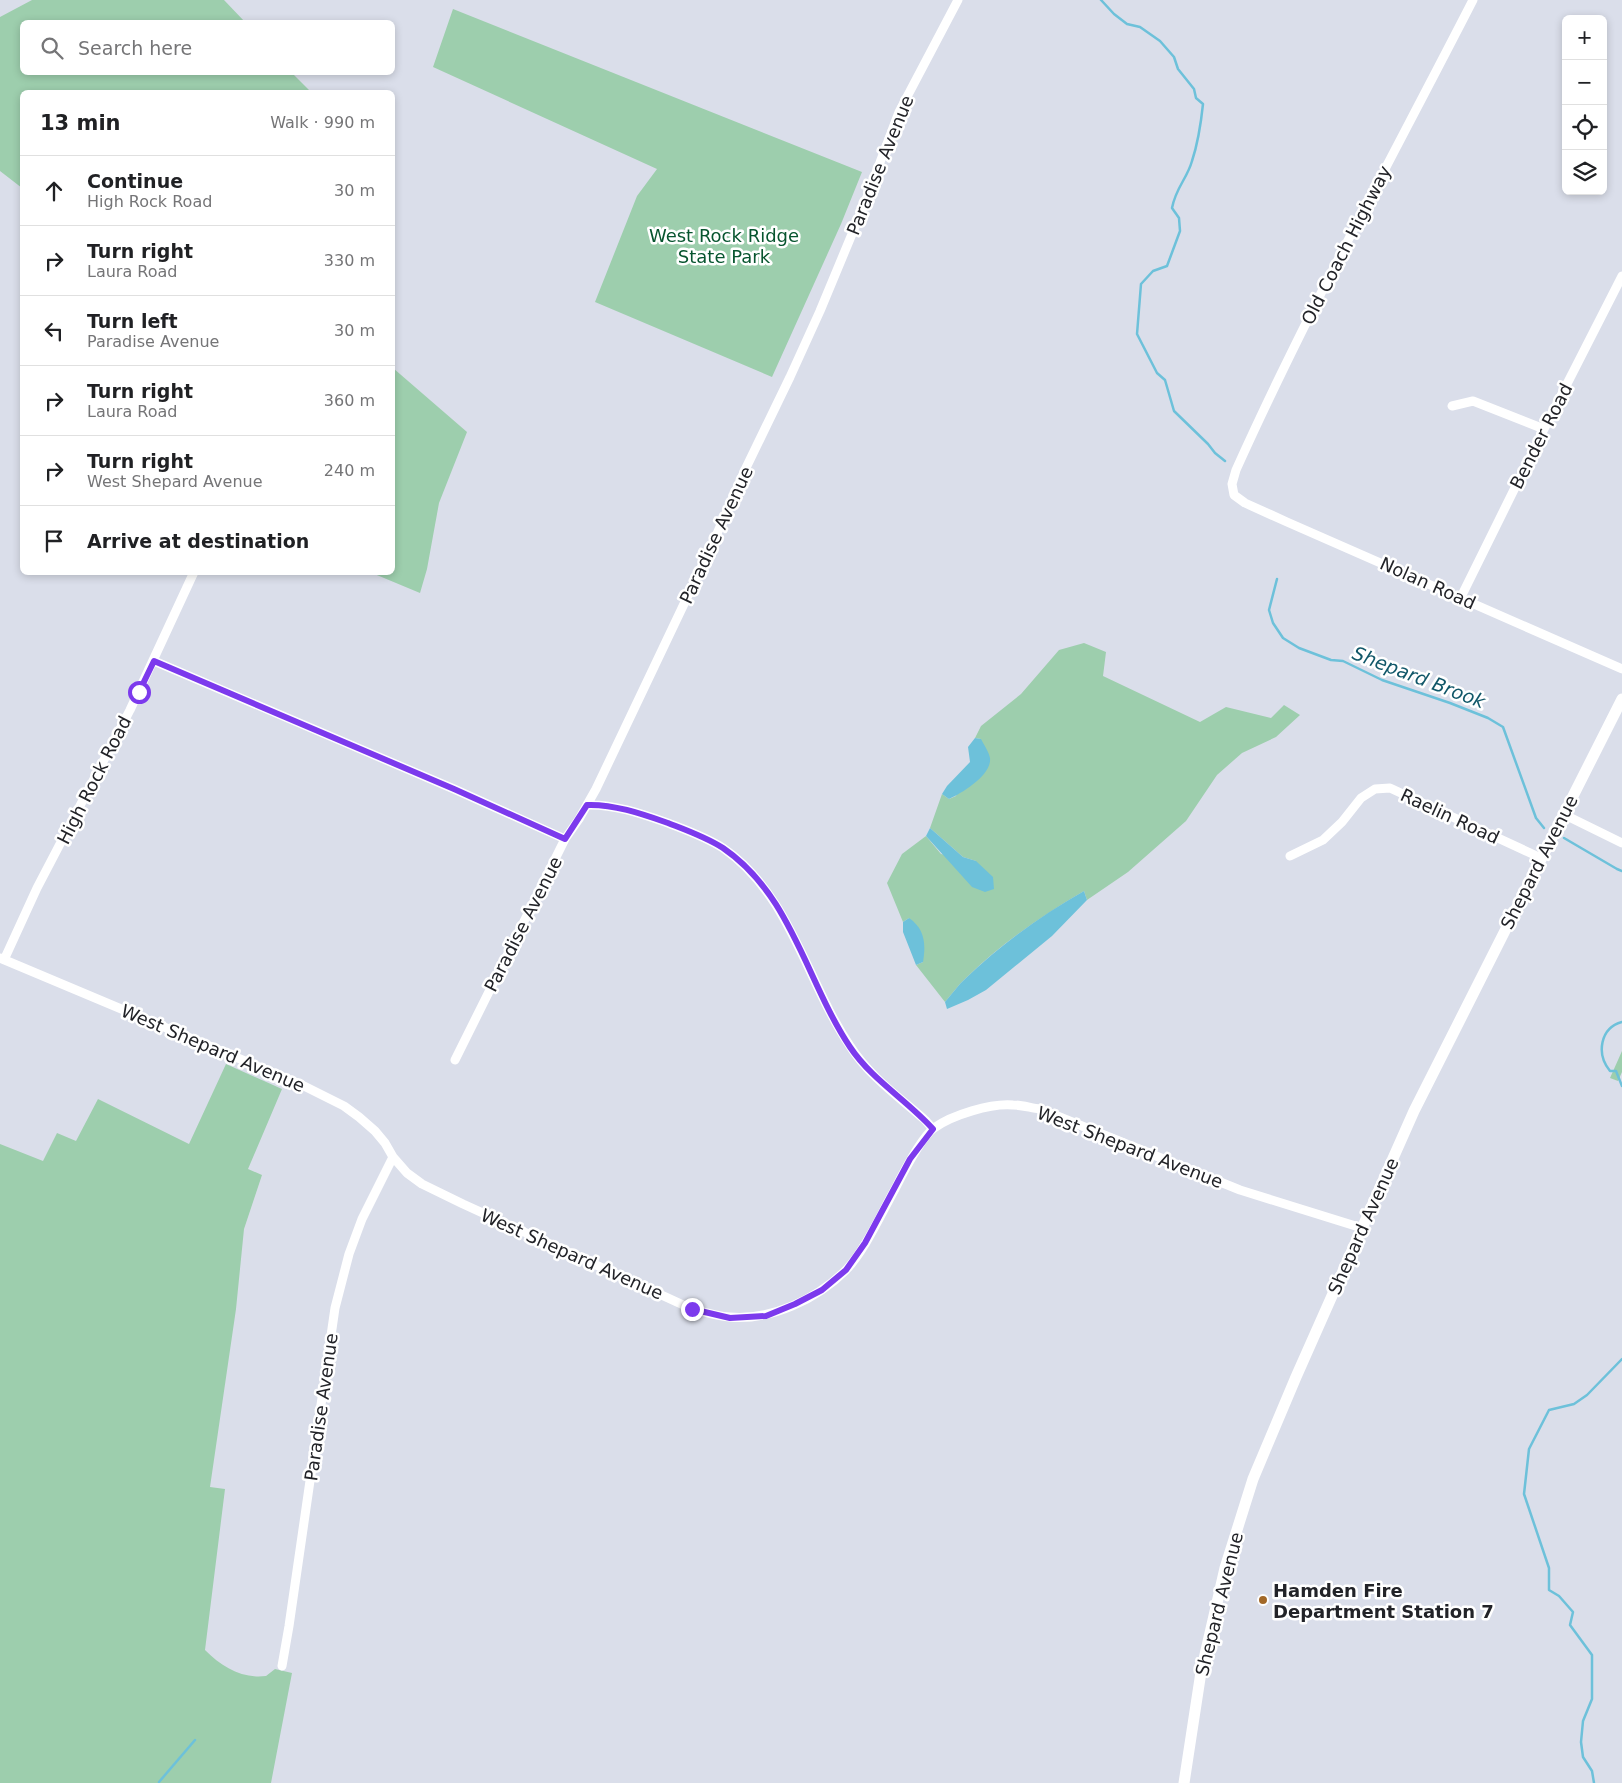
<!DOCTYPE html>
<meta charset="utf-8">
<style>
:root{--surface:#fff;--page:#f2f2f2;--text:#202124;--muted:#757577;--line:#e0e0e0}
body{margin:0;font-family:"DejaVu Sans",sans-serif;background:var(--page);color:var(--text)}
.controls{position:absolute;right:15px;top:15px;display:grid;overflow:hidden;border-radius:8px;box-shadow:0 2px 8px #0003}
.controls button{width:45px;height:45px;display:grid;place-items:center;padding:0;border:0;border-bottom:1px solid var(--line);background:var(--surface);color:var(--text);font:25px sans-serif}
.stop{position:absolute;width:15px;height:15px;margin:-11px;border:4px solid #7c3aed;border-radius:50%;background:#fff}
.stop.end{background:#7c3aed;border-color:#fff;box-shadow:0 1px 5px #0008}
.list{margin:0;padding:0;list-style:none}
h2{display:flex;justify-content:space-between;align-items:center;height:65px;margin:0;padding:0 20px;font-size:21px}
h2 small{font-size:16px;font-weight:400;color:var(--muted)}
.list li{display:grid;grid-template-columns:32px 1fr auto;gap:15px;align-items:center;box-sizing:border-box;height:70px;padding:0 20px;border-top:1px solid var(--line)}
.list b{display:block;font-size:19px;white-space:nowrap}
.list p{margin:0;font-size:16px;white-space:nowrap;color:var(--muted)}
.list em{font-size:16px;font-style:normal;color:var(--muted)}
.icon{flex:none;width:28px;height:28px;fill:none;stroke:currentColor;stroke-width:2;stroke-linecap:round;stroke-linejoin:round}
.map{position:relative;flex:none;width:1622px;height:1783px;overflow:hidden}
.search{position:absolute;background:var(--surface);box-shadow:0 2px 8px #0003;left:20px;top:20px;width:375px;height:55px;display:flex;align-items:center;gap:12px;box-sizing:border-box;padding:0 18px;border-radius:8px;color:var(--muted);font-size:19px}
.panel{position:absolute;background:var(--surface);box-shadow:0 2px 8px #0003;left:20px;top:90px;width:375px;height:485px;border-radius:8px}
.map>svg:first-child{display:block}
</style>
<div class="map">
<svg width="1622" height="1783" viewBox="0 0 1622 1783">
<rect width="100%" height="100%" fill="#dadeea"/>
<path fill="#9dcead" d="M32,0H224L245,22H22V72L292,73L311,92H22V188L0,171V17Z
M453,9L862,172L841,224L772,377L595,302L637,196L657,169L433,67Z
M393,368L467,432L439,503L427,569L420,593L372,573L392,572Z
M1084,643L1106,652L1103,676L1200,722L1226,707L1271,718L1284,705L1300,715L1276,737L1242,753L1217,775L1186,821L1128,872L1087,900L1084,891C1041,916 1001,944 966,978C958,985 952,994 945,1002L916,965L923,962L909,918L903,922L887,883L902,854L926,836L941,854L976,861L963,857L930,828L942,794L949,799L956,796L981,739L975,738L981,726L1021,694L1059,650Z
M1622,1051V1072L1618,1081L1610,1078Z
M226,1064L282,1089L248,1169L262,1175L244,1229L236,1309L210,1487L225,1489L205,1650C222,1667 242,1679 266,1676L275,1669L292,1673L271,1783H0V1144L43,1161L57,1133L76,1141L98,1099L189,1144Z"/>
<path fill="#6dc1da" d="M975,738L981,739C984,745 989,752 990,758C992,775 962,793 949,799L942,794L947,786L970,762L968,747Z
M930,828L963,857L976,861L993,877L994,889L985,892L972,887L926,836Z
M1084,891L1087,900L1052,936L986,990L968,1000L947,1009L945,1002C952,994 958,985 966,978C1001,944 1042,915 1084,891Z
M909,918C925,929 926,944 923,962L916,965L903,932V922Z"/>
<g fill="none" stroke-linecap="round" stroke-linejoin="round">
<path stroke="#6dc1da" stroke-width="2.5" d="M1101,0L1114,14L1127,24L1140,27L1160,41L1174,57L1178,69L1194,89L1196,98L1203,104C1201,123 1198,143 1192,161C1187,179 1176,187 1172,208L1179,218L1180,231L1167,266L1153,271L1141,284L1137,334L1157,373L1165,380L1174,411L1208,444L1215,453L1225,461
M1277,579L1269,610L1273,623L1283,638L1299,648L1331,660L1343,661L1382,680L1450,703L1488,718L1503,727L1536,818L1544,828
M1564,838L1617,869L1622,871
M1622,1022C1600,1028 1596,1054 1610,1071H1616L1622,1086
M159,1782L195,1740
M1594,1783L1592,1771L1583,1757L1581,1742L1583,1721L1592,1699V1655L1570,1625L1573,1612L1559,1596L1549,1590V1568L1524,1494L1529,1449L1549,1410L1574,1404L1587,1395L1622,1359"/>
<path stroke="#fff" stroke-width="9" d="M1473,0C1393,156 1308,310 1236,470L1232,484L1234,495L1245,503L1287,522L1622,669
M1452,406L1473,401L1544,429
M1461,597L1544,429L1622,276
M154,661L454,789L565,839
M587,805C614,804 642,814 668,823C686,830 706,837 723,848C791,895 806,981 850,1046C869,1076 899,1097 925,1120L933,1129
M1563,814L1622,843
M1290,856L1323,840L1342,822L1361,798L1375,789L1390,788L1541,858
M0,958L302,1085L344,1106L359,1117L375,1131L385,1143L393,1157L407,1173L422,1184L463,1204L692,1309C704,1312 717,1316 729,1317C771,1321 817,1299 846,1270C865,1250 881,1214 895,1189C903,1173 921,1138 934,1128C952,1115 991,1103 1013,1105C1022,1105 1031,1108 1040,1109L1240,1190L1362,1228
M4,960L37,888L130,710L194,572
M455,1060L565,839L579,819L596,789L712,545L744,472L790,377L820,311L862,210L899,112L958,0
M282,1666L289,1626L335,1308L349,1254L362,1219L393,1157"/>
<path stroke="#fff" stroke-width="11" d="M1184,1783L1201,1672L1225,1568L1253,1479L1296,1377L1414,1111L1622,699"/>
</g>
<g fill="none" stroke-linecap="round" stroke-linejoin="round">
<path stroke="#7c3aed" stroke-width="6" d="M139,692L154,661L454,789L565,839L587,805C614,804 642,814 668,823C686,830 706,837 723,848C792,895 806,981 850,1047C872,1080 907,1100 933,1129L910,1159L865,1243L846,1270L822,1290L795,1304L766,1316L730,1318L692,1309"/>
</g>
<circle fill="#a26828" stroke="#fff" stroke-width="2" cx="1263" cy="1600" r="5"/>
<g text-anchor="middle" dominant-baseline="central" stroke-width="5" stroke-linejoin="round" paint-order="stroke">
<g font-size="18" fill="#222328" stroke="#fff">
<text transform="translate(880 165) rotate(-68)">Paradise Avenue</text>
<text transform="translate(1346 245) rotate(-63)">Old Coach Highway</text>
<text transform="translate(1541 436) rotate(-63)">Bender Road</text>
<text transform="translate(716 535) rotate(-65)">Paradise Avenue</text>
<text transform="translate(1428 583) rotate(24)">Nolan Road</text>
<text transform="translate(94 780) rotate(-63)">High Rock Road</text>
<text transform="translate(1450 816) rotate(25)">Raelin Road</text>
<text transform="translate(1539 862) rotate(-63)">Shepard Avenue</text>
<text transform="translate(523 924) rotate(-63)">Paradise Avenue</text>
<text transform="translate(213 1048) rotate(23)">West Shepard Avenue</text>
<text transform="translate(1130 1147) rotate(21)">West Shepard Avenue</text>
<text transform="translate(1363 1226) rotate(-66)">Shepard Avenue</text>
<text transform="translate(572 1254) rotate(24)">West Shepard Avenue</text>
<text transform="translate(321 1407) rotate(-82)">Paradise Avenue</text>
<text transform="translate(1219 1604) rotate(-76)">Shepard Avenue</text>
</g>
<g font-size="18" fill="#07552f" stroke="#fff">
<text x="724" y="235">West Rock Ridge<tspan x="724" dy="21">State Park</tspan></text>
</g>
<g font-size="18" font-weight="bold" fill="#222328" stroke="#fff" text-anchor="start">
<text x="1273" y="1590">Hamden Fire<tspan x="1273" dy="21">Department Station 7</tspan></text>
</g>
<g font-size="19" font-style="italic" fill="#115769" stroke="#fff">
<text transform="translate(1419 677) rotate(21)">Shepard Brook</text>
</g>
</g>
</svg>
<div class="controls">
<button>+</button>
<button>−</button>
<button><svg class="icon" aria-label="locate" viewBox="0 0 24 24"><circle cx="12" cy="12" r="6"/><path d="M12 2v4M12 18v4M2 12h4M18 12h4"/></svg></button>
<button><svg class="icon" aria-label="layers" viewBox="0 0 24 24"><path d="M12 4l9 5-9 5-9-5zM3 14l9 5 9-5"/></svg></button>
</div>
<div class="stop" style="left:139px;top:692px"></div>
<div class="stop end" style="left:692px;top:1309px"></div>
<div class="search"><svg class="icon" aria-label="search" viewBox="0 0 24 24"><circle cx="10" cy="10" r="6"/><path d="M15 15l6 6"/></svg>Search here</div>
<section class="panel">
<h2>13 min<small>Walk · 990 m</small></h2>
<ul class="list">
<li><svg class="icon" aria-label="ahead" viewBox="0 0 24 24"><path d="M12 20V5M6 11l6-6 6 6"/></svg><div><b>Continue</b><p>High Rock Road</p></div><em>30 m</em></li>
<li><svg class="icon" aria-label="right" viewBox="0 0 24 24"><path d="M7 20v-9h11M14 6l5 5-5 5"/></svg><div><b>Turn right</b><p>Laura Road</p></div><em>330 m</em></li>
<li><svg class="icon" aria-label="left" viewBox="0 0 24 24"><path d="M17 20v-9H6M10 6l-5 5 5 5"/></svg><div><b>Turn left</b><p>Paradise Avenue</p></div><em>30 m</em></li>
<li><svg class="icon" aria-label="right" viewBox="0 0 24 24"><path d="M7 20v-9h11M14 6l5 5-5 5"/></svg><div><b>Turn right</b><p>Laura Road</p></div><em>360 m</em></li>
<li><svg class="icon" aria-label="right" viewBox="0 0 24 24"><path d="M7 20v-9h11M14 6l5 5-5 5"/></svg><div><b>Turn right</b><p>West Shepard Avenue</p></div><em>240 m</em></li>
<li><svg class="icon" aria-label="arrive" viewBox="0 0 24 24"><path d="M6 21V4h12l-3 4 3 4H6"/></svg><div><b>Arrive at destination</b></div></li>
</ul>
</section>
</div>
